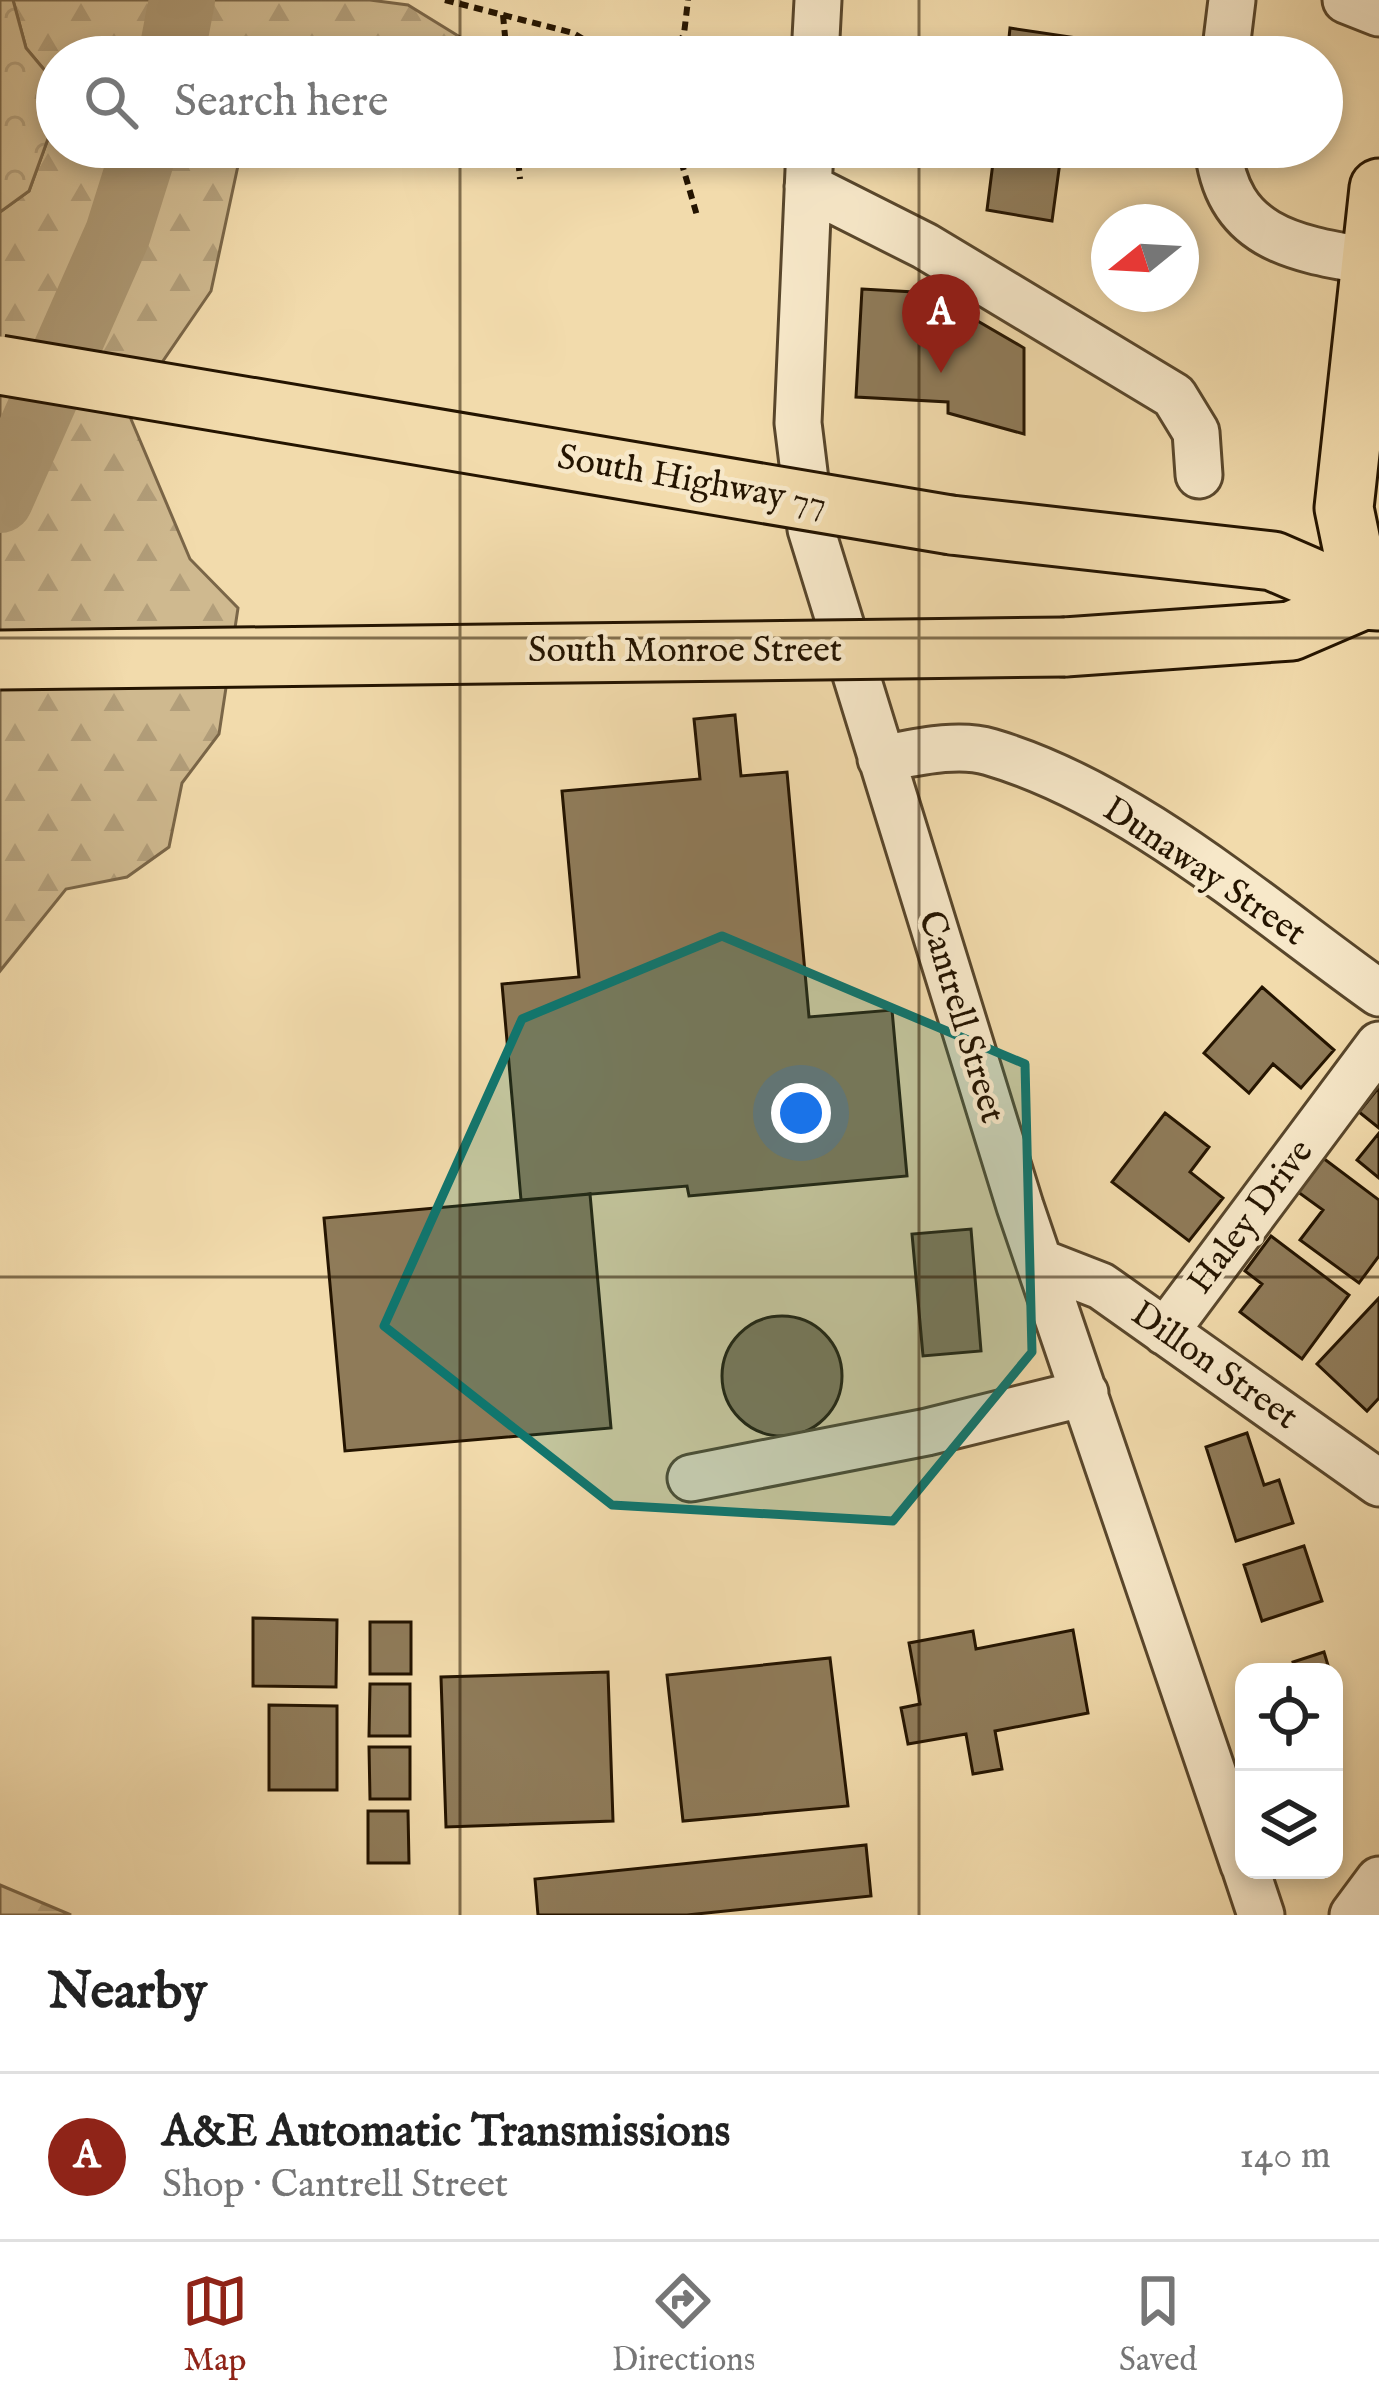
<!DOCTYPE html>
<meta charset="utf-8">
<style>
:root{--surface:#fff;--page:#f6f6f6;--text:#222;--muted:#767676;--line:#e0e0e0;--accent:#8f2418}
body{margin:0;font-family:"IM FELL English",serif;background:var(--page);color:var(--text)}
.controls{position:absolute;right:36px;bottom:36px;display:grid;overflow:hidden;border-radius:24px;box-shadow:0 6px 18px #0003}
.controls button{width:108px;height:108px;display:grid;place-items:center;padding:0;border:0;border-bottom:3px solid var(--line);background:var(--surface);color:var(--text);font:60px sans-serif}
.compass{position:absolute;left:1091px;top:204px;width:108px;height:108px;border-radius:50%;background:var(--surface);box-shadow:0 6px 18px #0003;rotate:252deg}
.you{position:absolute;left:801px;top:1113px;width:42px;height:42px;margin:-30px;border:9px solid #fff;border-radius:50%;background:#1a73e8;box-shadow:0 0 0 18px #1a73e833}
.badge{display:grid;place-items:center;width:78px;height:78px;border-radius:50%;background:var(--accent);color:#fff;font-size:39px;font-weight:700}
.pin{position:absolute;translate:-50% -99px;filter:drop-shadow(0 3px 6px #0008)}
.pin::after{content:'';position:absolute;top:63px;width:42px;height:36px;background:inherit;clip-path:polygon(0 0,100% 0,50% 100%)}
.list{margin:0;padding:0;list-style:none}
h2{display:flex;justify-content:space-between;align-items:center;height:156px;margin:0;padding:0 48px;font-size:51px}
h2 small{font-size:39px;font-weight:400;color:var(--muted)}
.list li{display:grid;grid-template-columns:78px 1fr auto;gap:36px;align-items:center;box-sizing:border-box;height:168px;padding:0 48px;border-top:3px solid var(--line)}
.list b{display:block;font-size:45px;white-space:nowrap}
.list p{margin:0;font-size:39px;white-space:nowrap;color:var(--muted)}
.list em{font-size:39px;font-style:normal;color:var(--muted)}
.icon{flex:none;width:66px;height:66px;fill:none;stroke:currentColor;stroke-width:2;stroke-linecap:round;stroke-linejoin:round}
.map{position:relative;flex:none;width:1379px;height:1915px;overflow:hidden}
.search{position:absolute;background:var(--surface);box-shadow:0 6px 18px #0003;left:36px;right:36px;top:36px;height:132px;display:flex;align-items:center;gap:30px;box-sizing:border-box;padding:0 42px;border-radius:66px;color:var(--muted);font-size:45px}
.sheet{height:324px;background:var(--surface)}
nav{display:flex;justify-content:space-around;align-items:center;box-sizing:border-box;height:168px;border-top:3px solid var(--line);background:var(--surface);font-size:33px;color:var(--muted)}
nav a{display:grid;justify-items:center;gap:6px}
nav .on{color:var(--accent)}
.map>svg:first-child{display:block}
</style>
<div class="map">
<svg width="1379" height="1915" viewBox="0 0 1379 1915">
<defs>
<pattern id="forest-firs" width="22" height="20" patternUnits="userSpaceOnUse" patternTransform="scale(3)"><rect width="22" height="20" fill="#cfb98f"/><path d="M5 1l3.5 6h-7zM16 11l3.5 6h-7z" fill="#b29e7a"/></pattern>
<pattern id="park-crowns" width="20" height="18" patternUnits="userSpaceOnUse" patternTransform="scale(3)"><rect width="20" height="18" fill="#cfb98f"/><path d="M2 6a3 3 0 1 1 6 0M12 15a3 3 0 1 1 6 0" fill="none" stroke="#b29e7a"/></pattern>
</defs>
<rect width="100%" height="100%" fill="#f2dbac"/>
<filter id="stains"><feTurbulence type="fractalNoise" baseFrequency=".00167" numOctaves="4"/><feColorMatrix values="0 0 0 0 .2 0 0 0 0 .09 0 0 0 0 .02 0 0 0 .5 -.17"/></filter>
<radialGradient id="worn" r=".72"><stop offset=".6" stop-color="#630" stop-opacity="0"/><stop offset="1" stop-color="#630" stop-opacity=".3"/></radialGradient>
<path fill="url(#forest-firs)" stroke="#7a6648" stroke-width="3" d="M13,0H370L408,5L473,45L467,57H57V85L26,48Z
M57,114V147H242L211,291L128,412L190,559L238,608L219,734L182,783L169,847L127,877L66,889L0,971V212L29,191Z
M0,1885L71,1915H0Z"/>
<path fill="url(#park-crowns)" stroke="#7a6648" stroke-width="3" d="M0,0H13L26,48L57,85V114L29,191L0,212Z"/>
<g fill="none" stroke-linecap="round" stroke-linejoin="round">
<path stroke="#ac9772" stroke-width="66" d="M171,57L182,0
M0,500L118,233L145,147"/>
</g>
<path fill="#8f7b59" stroke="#241400" stroke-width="3" d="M1010,28L1077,38L1075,57H1007Z
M995,147H1062L1052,221L987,210Z
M862,289L931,293L929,324L956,326L957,309L1024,348V434L948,413V402L856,397Z
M735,715L741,776L787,772L809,1017L892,1010L907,1176L689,1196L687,1186L521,1200L502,984L579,977L562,791L700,779L694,719Z
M1262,987L1334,1050L1301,1088L1273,1064L1249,1093L1204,1053Z
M1379,1087V1128L1359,1112Z
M1165,1113L1209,1147L1190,1172L1223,1198L1189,1241L1112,1182Z
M1379,1133V1178L1357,1160Z
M1323,1158L1379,1200V1256L1359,1283L1300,1240L1323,1210L1298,1192Z
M590,1194L611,1428L345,1451L324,1218Z
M971,1229L981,1351L923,1356L912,1234Z
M1271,1236L1349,1295L1302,1359L1240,1312L1262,1284L1245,1271Z
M1379,1298V1398L1367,1411L1317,1364Z
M722 1376a60 60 0 1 1 120 0a60 60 0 1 1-120 0Z
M1247,1433L1264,1485L1279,1480L1293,1523L1236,1541L1206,1447Z
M1304,1546L1322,1601L1262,1621L1244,1565Z
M253,1618L337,1620L336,1687L253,1686Z
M370,1622H411V1674H370Z
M1073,1630L1088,1713L995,1731L1002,1769L973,1774L966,1734L908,1744L901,1708L920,1704L909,1643L973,1631L976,1649Z
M1324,1652L1330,1672H1296L1293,1662Z
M830,1658L848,1806L683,1821L667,1675Z
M608,1672L613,1821L446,1827L441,1677Z
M370,1684H410V1736H369Z
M269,1705L337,1706V1790H269Z
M369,1747H410V1799H370Z
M368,1811H408L409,1863H368Z
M866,1845L871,1896L687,1915H538L535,1879Z"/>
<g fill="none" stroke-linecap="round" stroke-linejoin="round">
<defs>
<path id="minor" d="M1346,0L1379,13
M815,57L818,0
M1225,57L1232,0
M810,147L798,423L811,529L1020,1206L1244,1865
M1218,147C1227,242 1300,249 1379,263
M808,187L925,246L1174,396L1196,432L1199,475
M881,759C914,753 957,742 990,752C1130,793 1261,909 1379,993
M1042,1263L1101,1286L1379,1483
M1165,1332L1379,1045
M691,1478L927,1432L1085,1393
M1246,1870L1261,1915
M1353,1915L1379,1880"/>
<path id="major" d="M951,525L1273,561L1363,600L1379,601
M1363,600L1344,508L1379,188
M1065,647L1291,631L1363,600"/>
</defs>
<use href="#minor" stroke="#58462b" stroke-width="51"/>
<use href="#major" stroke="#241400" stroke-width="63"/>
<path stroke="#241400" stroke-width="6" stroke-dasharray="9 6" stroke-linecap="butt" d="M445,0L573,33L614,57
M503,15L507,57
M671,57L684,34L688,0
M517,147L520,179
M677,147L698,219"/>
<use href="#minor" stroke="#f7e8c9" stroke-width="45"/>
<use href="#major" stroke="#f2dbac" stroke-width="57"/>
<defs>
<path id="major-bridge" d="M0,365L951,525
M0,660L1065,647"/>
</defs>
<use href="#major-bridge" stroke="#241400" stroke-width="63" stroke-linecap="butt"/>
<use href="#major-bridge" stroke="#f2dbac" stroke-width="57"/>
</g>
<path fill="#0f766e" fill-opacity="0.2" stroke="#0f766e" stroke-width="9" stroke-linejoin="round" d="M722,936L1025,1064L1032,1352L893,1521L612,1505L384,1326L522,1019Z"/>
<path fill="none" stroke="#241400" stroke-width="3" stroke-opacity="0.55" d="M460,0V57M919,0V57M460,147V1915M919,147V1915M0,638H1379M0,1277H1379"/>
<g text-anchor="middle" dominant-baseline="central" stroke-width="9" stroke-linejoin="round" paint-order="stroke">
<g font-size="36" fill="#241400" stroke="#f7e8c9">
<text transform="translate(692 481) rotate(10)">South Highway 77</text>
<text x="685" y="651">South Monroe Street</text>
<text transform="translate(1204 872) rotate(34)">Dunaway Street</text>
<text transform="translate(961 1017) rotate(73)">Cantrell Street</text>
<text transform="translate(1251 1217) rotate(-53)">Haley Drive</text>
<text transform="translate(1214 1366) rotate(35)">Dillon Street</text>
</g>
</g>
<rect width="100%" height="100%" filter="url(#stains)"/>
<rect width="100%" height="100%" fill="url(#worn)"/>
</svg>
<div class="controls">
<button><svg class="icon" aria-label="locate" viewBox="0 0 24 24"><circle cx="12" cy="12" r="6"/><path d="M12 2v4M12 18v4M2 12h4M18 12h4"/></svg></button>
<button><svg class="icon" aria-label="layers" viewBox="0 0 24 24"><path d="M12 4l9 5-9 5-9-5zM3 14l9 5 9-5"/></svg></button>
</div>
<svg class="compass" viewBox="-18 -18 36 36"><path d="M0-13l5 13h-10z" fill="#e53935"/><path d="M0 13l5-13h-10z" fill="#767676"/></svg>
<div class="you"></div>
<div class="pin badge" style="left:941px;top:373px">A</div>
<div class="search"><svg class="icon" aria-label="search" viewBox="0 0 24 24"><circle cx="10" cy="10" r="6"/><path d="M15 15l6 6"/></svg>Search here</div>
</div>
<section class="sheet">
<h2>Nearby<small></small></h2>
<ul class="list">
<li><span class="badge">A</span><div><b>A&amp;E Automatic Transmissions</b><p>Shop · Cantrell Street</p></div><em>140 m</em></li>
</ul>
</section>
<nav>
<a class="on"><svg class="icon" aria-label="map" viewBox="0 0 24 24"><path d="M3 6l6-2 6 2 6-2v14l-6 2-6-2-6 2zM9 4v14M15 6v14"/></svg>Map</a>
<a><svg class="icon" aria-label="directions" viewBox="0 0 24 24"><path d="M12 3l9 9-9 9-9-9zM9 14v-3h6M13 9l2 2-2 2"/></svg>Directions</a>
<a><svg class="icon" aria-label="saved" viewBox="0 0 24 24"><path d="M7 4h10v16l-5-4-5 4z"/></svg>Saved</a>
</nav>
